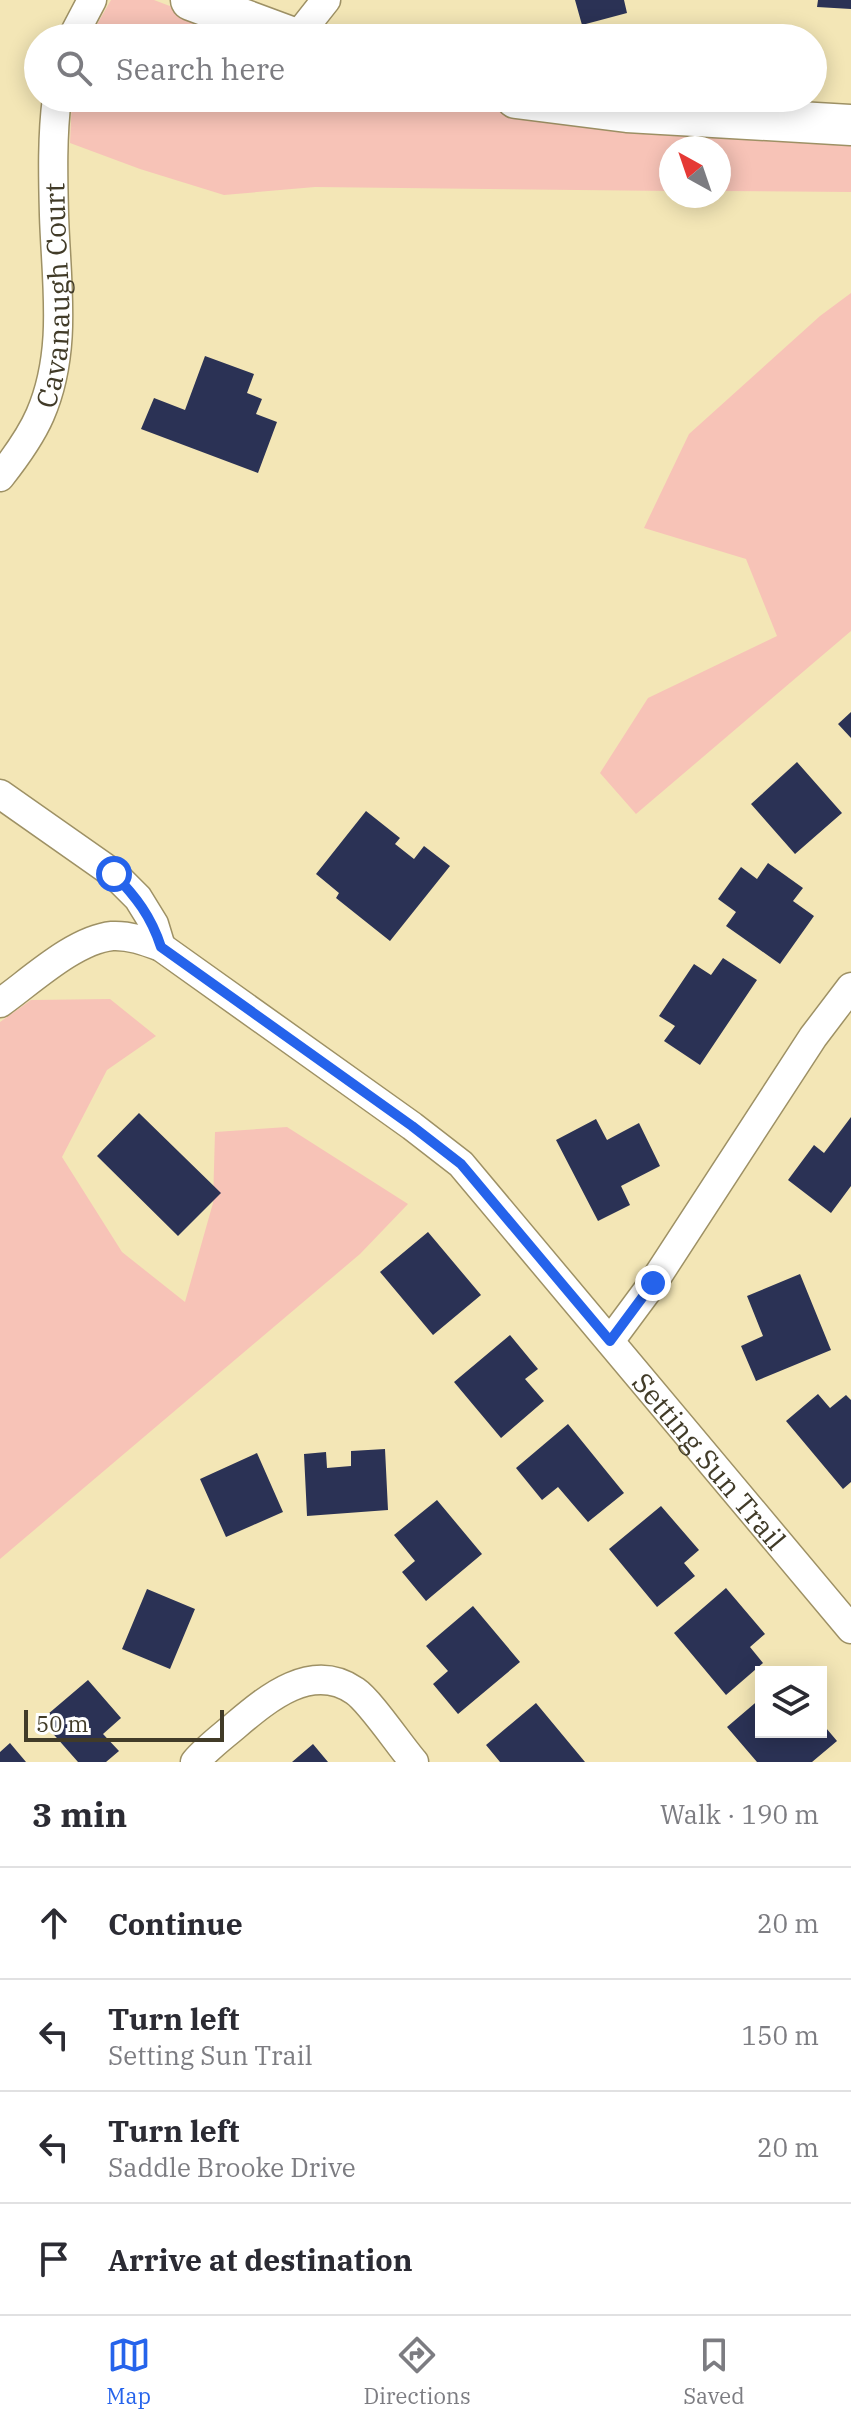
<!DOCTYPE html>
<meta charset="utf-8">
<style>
:root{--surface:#fff;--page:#f2f2f3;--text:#2b2b33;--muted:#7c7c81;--line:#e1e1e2;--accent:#2563eb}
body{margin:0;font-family:"IBM Plex Serif",serif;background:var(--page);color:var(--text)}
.controls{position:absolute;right:24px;bottom:24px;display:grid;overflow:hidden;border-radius:0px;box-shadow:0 4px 20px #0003}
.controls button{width:72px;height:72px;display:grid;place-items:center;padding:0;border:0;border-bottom:2px solid var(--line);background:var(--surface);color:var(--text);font:40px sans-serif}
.compass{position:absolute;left:659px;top:136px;width:72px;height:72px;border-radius:50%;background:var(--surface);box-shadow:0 4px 20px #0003;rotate:320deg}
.scale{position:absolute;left:24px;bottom:20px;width:200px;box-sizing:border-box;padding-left:8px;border:4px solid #413b28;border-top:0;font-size:22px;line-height:28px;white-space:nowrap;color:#413b28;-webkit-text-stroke:6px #fff;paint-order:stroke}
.stop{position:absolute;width:24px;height:24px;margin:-18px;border:6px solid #2563eb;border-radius:50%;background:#fff}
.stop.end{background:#2563eb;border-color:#fff;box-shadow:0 2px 8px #0008}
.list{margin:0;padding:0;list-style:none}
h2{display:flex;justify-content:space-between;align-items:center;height:104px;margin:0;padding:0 32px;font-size:34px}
h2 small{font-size:26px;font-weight:400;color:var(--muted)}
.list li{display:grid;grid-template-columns:52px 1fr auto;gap:24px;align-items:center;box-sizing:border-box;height:112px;padding:0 32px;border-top:2px solid var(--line)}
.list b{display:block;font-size:30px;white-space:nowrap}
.list p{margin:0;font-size:26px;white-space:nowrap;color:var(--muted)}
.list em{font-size:26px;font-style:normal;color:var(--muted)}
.icon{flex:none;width:44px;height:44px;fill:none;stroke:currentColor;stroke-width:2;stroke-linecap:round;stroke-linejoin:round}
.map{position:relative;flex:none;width:851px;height:1762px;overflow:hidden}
.search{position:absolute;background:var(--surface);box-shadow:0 4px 20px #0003;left:24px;right:24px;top:24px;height:88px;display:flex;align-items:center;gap:20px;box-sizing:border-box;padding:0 28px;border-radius:44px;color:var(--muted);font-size:30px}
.sheet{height:552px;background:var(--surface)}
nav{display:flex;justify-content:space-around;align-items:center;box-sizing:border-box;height:112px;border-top:2px solid var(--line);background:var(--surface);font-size:22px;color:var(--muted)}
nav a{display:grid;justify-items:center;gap:4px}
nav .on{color:var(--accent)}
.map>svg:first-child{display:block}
</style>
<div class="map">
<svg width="851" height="1762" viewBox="0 0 851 1762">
<rect width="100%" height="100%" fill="#f3e6b6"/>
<path fill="#f7c3b7" d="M111,0H154L254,38H89Z
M72,98H442L540,117L851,139V192L719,191V148H671V191L315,187L224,195L140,169L70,143Z
M851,293V631L636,814L600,773L648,698L777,636L746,559L644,528L689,434L820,316Z
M110,999L156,1036L107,1070L62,1157L122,1252L185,1302L213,1203L215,1132L287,1127L408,1204L360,1254L0,1559V1022L31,1000Z"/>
<path fill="#2b3255" d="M575,0H624L627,13L582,25Z
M818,0H851V9L817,7Z
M205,356L254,374L247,393L262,399L256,414L277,422L258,473L141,429L154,398L185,410Z
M851,712V738L838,724Z
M797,762L842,813L795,854L751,804Z
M366,811L400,838L395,844L414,859L424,846L450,866L390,941L336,898L339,893L316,874Z
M768,863L803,888L793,901L814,916L780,964L726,926L736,912L718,899L741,867L757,879Z
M723,958L757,980L700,1065L664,1041L675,1026L659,1016L694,964L711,975Z
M139,1113L221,1193L178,1236L97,1156Z
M851,1117V1186L831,1213L788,1180L814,1145L824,1153Z
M596,1119L607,1140L639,1123L660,1166L621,1186L630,1205L598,1221L556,1140Z
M428,1232L481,1295L433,1335L380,1272Z
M800,1274L831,1350L756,1381L741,1346L763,1336L747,1296Z
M510,1335L538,1369L525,1379L544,1401L501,1438L454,1382Z
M818,1394L830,1408L846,1395L851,1400V1482L843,1489L786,1421Z
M568,1424L624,1493L588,1522L558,1487L542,1500L516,1468Z
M385,1449L388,1510L307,1516L304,1454L326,1452L327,1468L351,1466V1451Z
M257,1453L283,1512L226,1537L200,1479Z
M437,1500L482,1554L426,1601L402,1572L415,1561L394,1535Z
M661,1506L699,1550L684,1563L695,1576L657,1607L609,1549Z
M726,1588L765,1634L750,1647L763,1663L726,1695L674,1633Z
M147,1589L195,1609L170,1669L122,1649Z
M473,1606L520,1662L458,1714L433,1684L448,1671L426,1646Z
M88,1680L121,1718L103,1734L119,1751L106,1762H78L41,1720Z
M761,1698V1732H821V1722L837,1741L812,1762H757L727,1727Z
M536,1703L585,1762H500L486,1745Z
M10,1743L26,1762H0V1752Z
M313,1744L328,1762H292Z"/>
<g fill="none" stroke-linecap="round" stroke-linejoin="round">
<defs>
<g id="street">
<path d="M72,38L92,0"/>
<path d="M296,38L326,0"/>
<path id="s1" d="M0,477C15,458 30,438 40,415C68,351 56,282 54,215C53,177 52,135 57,98"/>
<path d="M0,794L114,874L138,898L154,924L161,947"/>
<path id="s2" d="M0,1003C31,981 74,940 112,936C129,935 145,941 161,947L412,1126L461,1164L851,1629"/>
<path d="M610,1341L653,1283L813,1037L851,987"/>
<path d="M195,1762C207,1748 222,1737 236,1725C268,1698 312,1661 355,1691C370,1701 400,1746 414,1762"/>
</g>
<path id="secondary" d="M191,0L293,38
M516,98L627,112L851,125"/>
</defs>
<use href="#street" stroke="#9e9165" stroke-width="31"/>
<use href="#secondary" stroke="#9e9165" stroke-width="43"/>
<use href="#street" stroke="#fff" stroke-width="28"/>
<use href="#secondary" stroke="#fff" stroke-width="40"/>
</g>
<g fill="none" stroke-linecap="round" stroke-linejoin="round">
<path stroke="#2563eb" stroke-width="10" d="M114,874C136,897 151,916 161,947L412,1126L461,1164L610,1341L653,1283"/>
</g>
<g text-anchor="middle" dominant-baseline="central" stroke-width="8" stroke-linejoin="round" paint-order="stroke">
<g font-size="28" fill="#413b28" stroke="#fff">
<text stroke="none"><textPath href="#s1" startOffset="196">Cavanaugh Court</textPath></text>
<text stroke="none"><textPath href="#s2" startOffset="940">Setting Sun Trail</textPath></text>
</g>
</g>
</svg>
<div class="controls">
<button><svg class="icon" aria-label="layers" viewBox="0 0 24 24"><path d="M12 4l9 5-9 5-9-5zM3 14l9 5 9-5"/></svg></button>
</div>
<svg class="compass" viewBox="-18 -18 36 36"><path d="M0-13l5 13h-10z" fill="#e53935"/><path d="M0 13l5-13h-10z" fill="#7c7c81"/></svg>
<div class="scale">50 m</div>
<div class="stop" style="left:114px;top:874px"></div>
<div class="stop end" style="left:653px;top:1283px"></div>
<div class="search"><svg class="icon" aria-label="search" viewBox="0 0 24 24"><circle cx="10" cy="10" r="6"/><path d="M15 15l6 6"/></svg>Search here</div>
</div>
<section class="sheet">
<h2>3 min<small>Walk · 190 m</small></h2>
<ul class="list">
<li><svg class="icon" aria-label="ahead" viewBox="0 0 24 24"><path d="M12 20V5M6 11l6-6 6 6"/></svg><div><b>Continue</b></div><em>20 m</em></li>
<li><svg class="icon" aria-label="left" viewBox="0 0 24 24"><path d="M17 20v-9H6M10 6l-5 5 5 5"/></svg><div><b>Turn left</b><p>Setting Sun Trail</p></div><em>150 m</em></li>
<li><svg class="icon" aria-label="left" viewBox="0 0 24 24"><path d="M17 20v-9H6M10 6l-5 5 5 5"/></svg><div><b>Turn left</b><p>Saddle Brooke Drive</p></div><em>20 m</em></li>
<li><svg class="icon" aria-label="arrive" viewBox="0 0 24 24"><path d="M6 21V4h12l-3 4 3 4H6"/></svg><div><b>Arrive at destination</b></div></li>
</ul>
</section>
<nav>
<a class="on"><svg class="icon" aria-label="map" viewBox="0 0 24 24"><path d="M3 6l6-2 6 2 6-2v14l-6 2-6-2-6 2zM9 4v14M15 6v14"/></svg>Map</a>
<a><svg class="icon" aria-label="directions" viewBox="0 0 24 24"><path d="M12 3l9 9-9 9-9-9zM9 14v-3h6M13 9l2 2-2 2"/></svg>Directions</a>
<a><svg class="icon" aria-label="saved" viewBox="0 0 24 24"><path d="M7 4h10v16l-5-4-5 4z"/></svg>Saved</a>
</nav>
